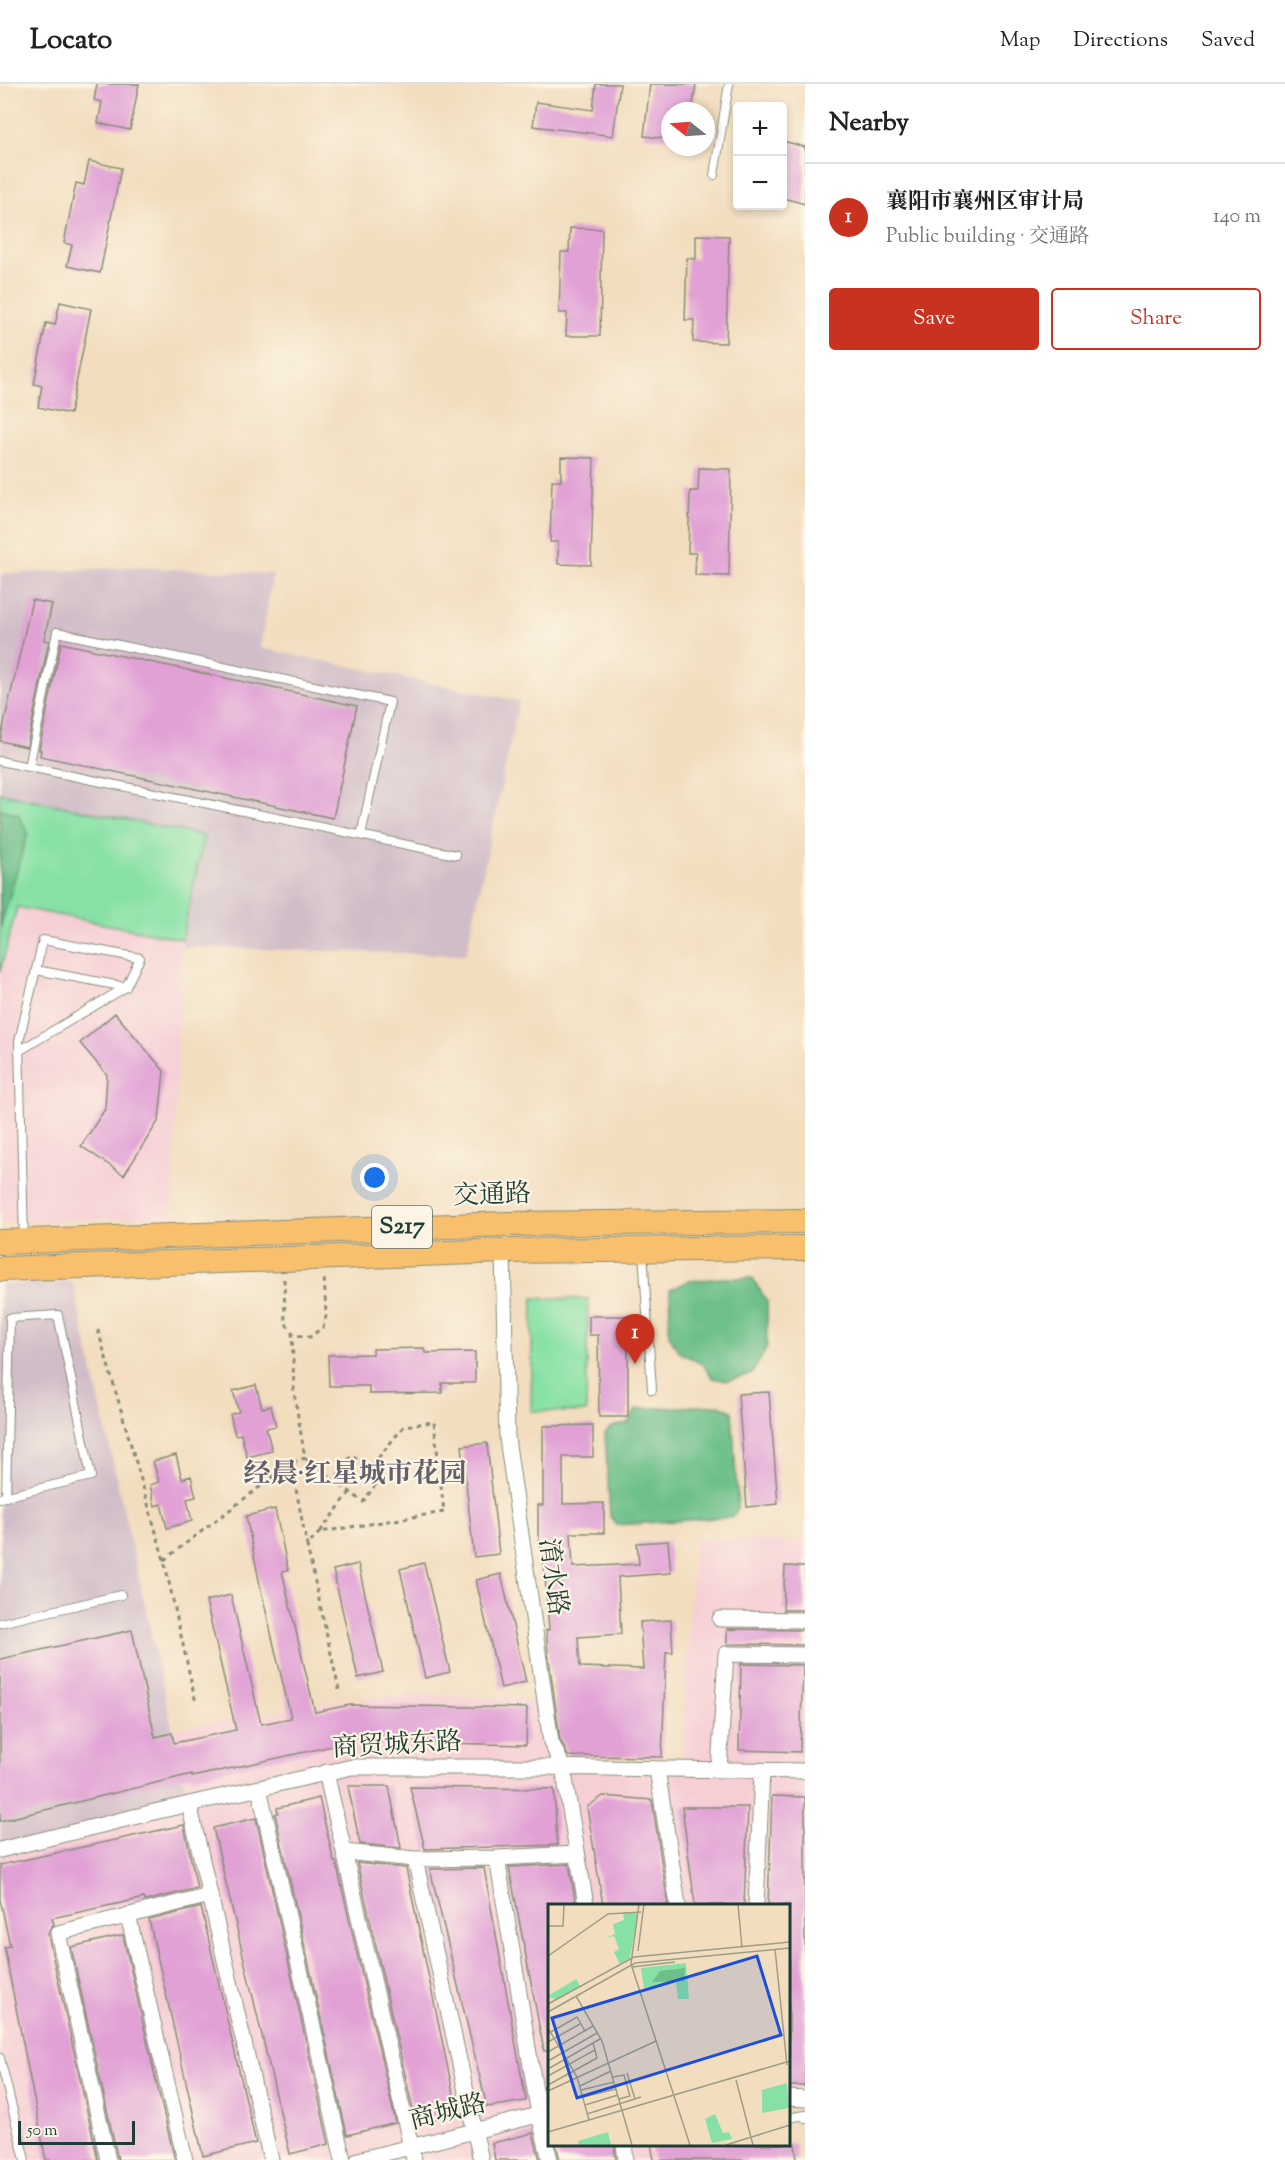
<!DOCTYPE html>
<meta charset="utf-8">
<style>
:root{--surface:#fff;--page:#f6f6f6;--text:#222;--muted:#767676;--line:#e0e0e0;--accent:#c8321e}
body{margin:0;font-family:"Sorts Mill Goudy","Noto Serif SC",serif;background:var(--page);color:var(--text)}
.controls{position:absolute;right:18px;top:18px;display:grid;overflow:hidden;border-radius:6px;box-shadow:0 3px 9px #0003}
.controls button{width:54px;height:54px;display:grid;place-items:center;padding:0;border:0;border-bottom:2px solid var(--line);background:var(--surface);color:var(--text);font:30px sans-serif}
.compass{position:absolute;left:661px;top:18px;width:54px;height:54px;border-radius:50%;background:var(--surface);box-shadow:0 3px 9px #0003;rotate:287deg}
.scale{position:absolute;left:18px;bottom:15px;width:117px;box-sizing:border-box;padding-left:6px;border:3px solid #1f3d34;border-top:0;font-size:16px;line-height:21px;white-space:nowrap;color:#1f3d34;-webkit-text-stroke:4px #fcf5e5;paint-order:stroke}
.you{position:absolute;left:375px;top:1094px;width:21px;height:21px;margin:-15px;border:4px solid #fff;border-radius:50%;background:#1a73e8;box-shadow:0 0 0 9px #1a73e833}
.badge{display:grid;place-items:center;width:39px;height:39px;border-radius:50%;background:var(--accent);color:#fff;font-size:20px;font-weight:700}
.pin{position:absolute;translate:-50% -50px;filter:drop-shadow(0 2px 3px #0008)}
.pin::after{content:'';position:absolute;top:32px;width:21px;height:18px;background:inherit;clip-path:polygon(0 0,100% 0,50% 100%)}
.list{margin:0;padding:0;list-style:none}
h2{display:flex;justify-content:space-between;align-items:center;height:78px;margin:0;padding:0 24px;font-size:26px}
h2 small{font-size:20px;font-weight:400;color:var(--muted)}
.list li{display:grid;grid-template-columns:39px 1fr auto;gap:18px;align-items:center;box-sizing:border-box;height:108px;padding:0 24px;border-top:2px solid var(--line)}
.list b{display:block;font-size:22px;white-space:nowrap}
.list p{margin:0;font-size:20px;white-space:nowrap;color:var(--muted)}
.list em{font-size:20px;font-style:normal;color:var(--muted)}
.actions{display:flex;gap:12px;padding:18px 24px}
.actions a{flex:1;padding:14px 0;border:2px solid var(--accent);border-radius:6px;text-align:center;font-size:21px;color:var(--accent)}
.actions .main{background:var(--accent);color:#fff}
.map{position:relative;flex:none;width:805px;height:2076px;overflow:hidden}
header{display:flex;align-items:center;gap:36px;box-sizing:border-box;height:84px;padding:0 30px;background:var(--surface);border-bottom:2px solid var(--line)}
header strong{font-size:28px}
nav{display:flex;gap:33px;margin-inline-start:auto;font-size:21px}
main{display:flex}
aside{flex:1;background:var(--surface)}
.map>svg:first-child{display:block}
</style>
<header>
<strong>Locato</strong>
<nav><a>Map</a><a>Directions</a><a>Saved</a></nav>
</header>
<main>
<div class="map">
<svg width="805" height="2076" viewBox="0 0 805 2076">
<rect width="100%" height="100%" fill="#fcf5e5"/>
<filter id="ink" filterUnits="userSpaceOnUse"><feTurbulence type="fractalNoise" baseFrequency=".0167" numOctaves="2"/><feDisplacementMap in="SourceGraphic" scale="12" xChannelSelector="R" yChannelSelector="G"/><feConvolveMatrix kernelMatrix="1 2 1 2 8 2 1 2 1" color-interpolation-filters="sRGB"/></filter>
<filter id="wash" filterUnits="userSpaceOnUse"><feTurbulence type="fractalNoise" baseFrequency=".008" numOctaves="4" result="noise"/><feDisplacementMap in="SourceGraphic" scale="24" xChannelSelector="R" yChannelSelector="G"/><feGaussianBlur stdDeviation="1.35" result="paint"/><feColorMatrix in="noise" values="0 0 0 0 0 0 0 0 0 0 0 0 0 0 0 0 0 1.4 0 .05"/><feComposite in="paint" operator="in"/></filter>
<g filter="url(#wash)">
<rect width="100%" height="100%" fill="#f2ddbe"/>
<path fill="#f6cfd5" d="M17,823L182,855L172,1132L0,1139V888Z
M694,1454L805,1458V2015L789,2014L788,1821H550V2060H689L692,2076H0V1766L188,1720L172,1646L324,1619L420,1610L545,1617L563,1683L681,1685Z"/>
<path fill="#d1bdc8" d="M135,483L273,490L260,564L519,617L466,871L182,863L204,752L0,709V490Z
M73,1198L189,1720L0,1766V1200Z"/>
<path fill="#87e1a6" stroke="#538f6d" stroke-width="1.5" d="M0,709L204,752L182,855L17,823L0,888Z
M533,1214L588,1215L586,1328L531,1327Z"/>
<path fill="#6dbf8b" stroke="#467e60" stroke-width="1.5" d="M0,725L18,730L28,749L0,844Z
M722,1194H752L767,1217V1262L752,1290L727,1297L713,1294L702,1280L679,1268L669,1251L670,1206L689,1197Z
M719,1321L732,1327L738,1424L732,1433L617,1441L610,1433L605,1350L611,1343L627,1340L637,1325Z"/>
<g id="blocks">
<path fill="#e1a1d5" d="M97,0H139L130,46L98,39L102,18L94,16Z
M596,0H620L613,52L533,42L536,18L593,26Z
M650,0H696L692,27H670V55L644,52Z
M783,57L805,63V120L783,114Z
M89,77L121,84L100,189L67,182L72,161L64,159L76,99L84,101Z
M570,144L602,145L600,252H566L567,229H559L561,168H569Z
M696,151L729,152L726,259L693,258L694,236H685L687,174L696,175Z
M60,218L91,225L70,330L38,323L42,302L34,300L46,239L55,241Z
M561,373L594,374L591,481L558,480V458H550L552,396L561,397Z
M699,384L731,385L729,492L695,491L696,469H688L690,407H698Z
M32,516L52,520L44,556L49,557L27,663L0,657Z
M61,559L357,622L333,734L40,672L41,666H39Z
M115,929L164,987L159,1036L124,1091L81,1062L105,1025L107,991L80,959Z
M589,1232H628V1333H599L598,1251H589Z
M424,1264L425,1269L475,1268V1299H442V1309L369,1310V1302H329L328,1271L373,1270V1265Z
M256,1301L262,1324L271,1322L276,1342L266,1344L272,1367L247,1373L241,1350L235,1351L230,1330L239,1328L233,1307Z
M769,1308L778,1420L747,1423L738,1310Z
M593,1341V1373H563V1420L604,1419V1449H571L573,1483L639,1480L637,1459L668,1457L671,1489L618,1493L621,1550L578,1553L580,1583L643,1585L640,1538L671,1536L673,1568H666L662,1673L568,1672L560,1655L548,1569L546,1546H549L544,1479H547L545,1465H541L538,1450V1421H543V1342Z
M487,1359L499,1470L474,1473L462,1362Z
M176,1371L182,1395L191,1392L196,1413L187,1415L192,1437L167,1444L161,1420L155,1422L150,1401L159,1398L153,1377Z
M275,1425L288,1486L282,1487L315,1628L350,1621L527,1624L526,1661L355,1657L192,1693V1690L0,1737V1575L132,1546L155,1653L172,1649L174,1659L236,1646L206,1517L231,1511L261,1640L291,1634L261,1506L246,1432Z
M424,1479L450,1588L425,1594L400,1485Z
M358,1480L383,1588L358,1594L333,1486Z
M785,1482L805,1483V1526H783Z
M501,1490L526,1598L501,1604L476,1496Z
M727,1545L805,1546V1561L727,1560Z
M741,1580L803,1581L800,1668L739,1666Z
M348,1702H389L401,1764L360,1760Z
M410,1703L554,1705L557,1761L425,1765Z
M603,1712L652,1716L668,1821H603L587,1723Z
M772,1712L805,1713V2002H789V1821H768Z
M319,1714L334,1778H336L396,2039L347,2051L275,1730L278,1729L277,1724Z
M682,1723H748L744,1821H695Z
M256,1734L329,2060L290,2070L213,1744Z
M184,1741L197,1804L145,1817L144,1814L52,1834L54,1840L49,1846L48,1851L98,2076H46L4,1863L10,1862L0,1815V1781Z
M357,1779L406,1784L457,2028L418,2040L416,2034L415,2035Z
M569,1780L576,1821H550V1967H544L509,1783Z
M484,1784L526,2017L487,2023L430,1785Z
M201,1823L256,2059L203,2072L149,1836Z
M123,1851L160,2014L175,2076H118L71,1863Z
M533,2049L540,2076H495L492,2059Z
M556,2060H614L616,2076H560Z
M651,2060H795L797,2076H654Z"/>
</g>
</g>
<g filter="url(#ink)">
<use href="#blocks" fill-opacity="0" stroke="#888d79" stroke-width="1.5"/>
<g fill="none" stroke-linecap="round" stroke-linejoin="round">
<defs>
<path id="service" d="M714,91L729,0
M0,677L456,771
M29,683L57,548L390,618L361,751
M36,886L126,903
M19,967L126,903L140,874L43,856L19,957L24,1156
M643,1167L652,1306
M0,1414L91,1392L58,1231L10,1234L6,1413
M0,1539L121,1511
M0,1974L25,2076
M788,2034L805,2031V2034"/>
<path id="minor" d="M503,1167L507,1354L551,1658L563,1683L586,1821
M720,1535L805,1536
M657,1685L678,1821
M719,1686L726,1570L805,1571
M326,1688L414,2076
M259,1704L343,2076
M189,1720L271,2076
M0,1766L154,1728L352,1683H535L805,1687
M344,1768L415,1775L481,2076
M497,1774L577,1770
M415,1775L497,1774L539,2031L550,2076
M756,1821L762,1687
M128,1831L185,2076
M788,2014L805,2015
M624,2060L626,2076
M108,2076L58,1849L210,1811
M358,2076L550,2028"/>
<path id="primary" d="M0,1158L507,1140L805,1137
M0,1185L503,1167L805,1164"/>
</defs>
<use href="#service" stroke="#888d79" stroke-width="10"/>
<use href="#minor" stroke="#888d79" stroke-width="17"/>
<use href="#primary" stroke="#888d79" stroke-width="26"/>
<path stroke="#888d79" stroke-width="3" stroke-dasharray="4.5 4.5" stroke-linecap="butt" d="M284,1195L285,1238L294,1251L310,1253L323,1243L326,1232L324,1191
M98,1246L164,1476L196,1619
M305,1374C324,1389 344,1403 363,1418L382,1392L352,1371L334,1396
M291,1379L307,1462
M350,1408L320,1448L444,1428L434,1338L404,1342L370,1384
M320,1448L307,1462L339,1606
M164,1476L291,1379L305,1374L294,1308L292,1247"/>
<use href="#service" stroke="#fff" stroke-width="8"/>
<use href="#minor" stroke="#fff" stroke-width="15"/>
<use href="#primary" stroke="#f8bf6c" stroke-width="24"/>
</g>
</g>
<g text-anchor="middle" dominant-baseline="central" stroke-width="4.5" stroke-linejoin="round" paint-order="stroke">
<rect fill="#fcf5e5" stroke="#617469" stroke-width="1.5" x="372" y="1122" width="60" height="42" rx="4.5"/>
<g font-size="24" font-weight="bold" fill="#1f3d34">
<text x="402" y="1143">S217</text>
</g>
<g font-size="26" fill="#1f3d34" stroke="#fcf5e5">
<text transform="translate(492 1112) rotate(-2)">交通路</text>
<text transform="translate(552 1493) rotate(82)">淯水路</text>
<text transform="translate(397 1662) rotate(-3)">商贸城东路</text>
<text transform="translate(448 2029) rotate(-14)">商城路</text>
</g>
<g font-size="27" font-weight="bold" fill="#63606c" stroke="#fcf5e5">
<text x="355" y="1391">经晨·红星城市花园</text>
</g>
</g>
<g transform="translate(548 1820)">
<rect width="242" height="242" fill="#f2ddbe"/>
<path d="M75,9H90L82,54L72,60L66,48L71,45L66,32L58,34L67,30L65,20L76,16ZM138,59L141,95H130L128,78L96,84L93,64ZM28,75L32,82L8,96L0,92ZM239,179L241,204L214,209V186ZM167,210L175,229L181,228L184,235L164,239L157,215ZM60,228L63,241H31L30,237Z" fill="#87e1a6"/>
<path d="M137,64L136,77L104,78L112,67Z" fill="#6dbf8b"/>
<path fill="none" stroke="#9e9d87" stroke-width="1.5" d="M91,0L83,60L142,241M190,0L194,44M0,22H15L16,0M227,45L239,161M90,47L96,0M0,52L60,10L93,8M84,63L127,58M28,92L54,137L84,241M0,100L86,53L242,38M0,108L87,59L242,44M0,124L29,173L41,216M1,129L29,113L37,127M0,138L32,120M0,148L45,122M0,157L49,129M0,165L52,135M79,169L87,195M0,172L47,146L45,139M65,173L76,171L82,192L71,195M188,176L205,241M0,181L49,154L47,146M32,182L63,167M33,186L66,178M0,187L108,137M35,193L68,185M37,201L70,191M39,210L93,193M0,228L242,157M178,241L242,221"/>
<path fill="#1d4ed8" fill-opacity="0.15" stroke="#1d4ed8" stroke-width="3" d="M209,52L233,131L29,194L4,114Z"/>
<rect width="242" height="242" fill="none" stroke="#1f3d34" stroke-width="3"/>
</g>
</svg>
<div class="controls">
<button>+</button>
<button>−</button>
</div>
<svg class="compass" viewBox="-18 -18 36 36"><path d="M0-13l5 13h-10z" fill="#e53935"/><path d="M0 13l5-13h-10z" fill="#767676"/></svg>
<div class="scale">50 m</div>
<div class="you"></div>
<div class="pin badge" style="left:635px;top:1280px">1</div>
</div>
<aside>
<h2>Nearby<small></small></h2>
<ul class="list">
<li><span class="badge">1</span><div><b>襄阳市襄州区审计局</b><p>Public building · 交通路</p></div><em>140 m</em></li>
</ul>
<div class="actions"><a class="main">Save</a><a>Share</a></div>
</aside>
</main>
